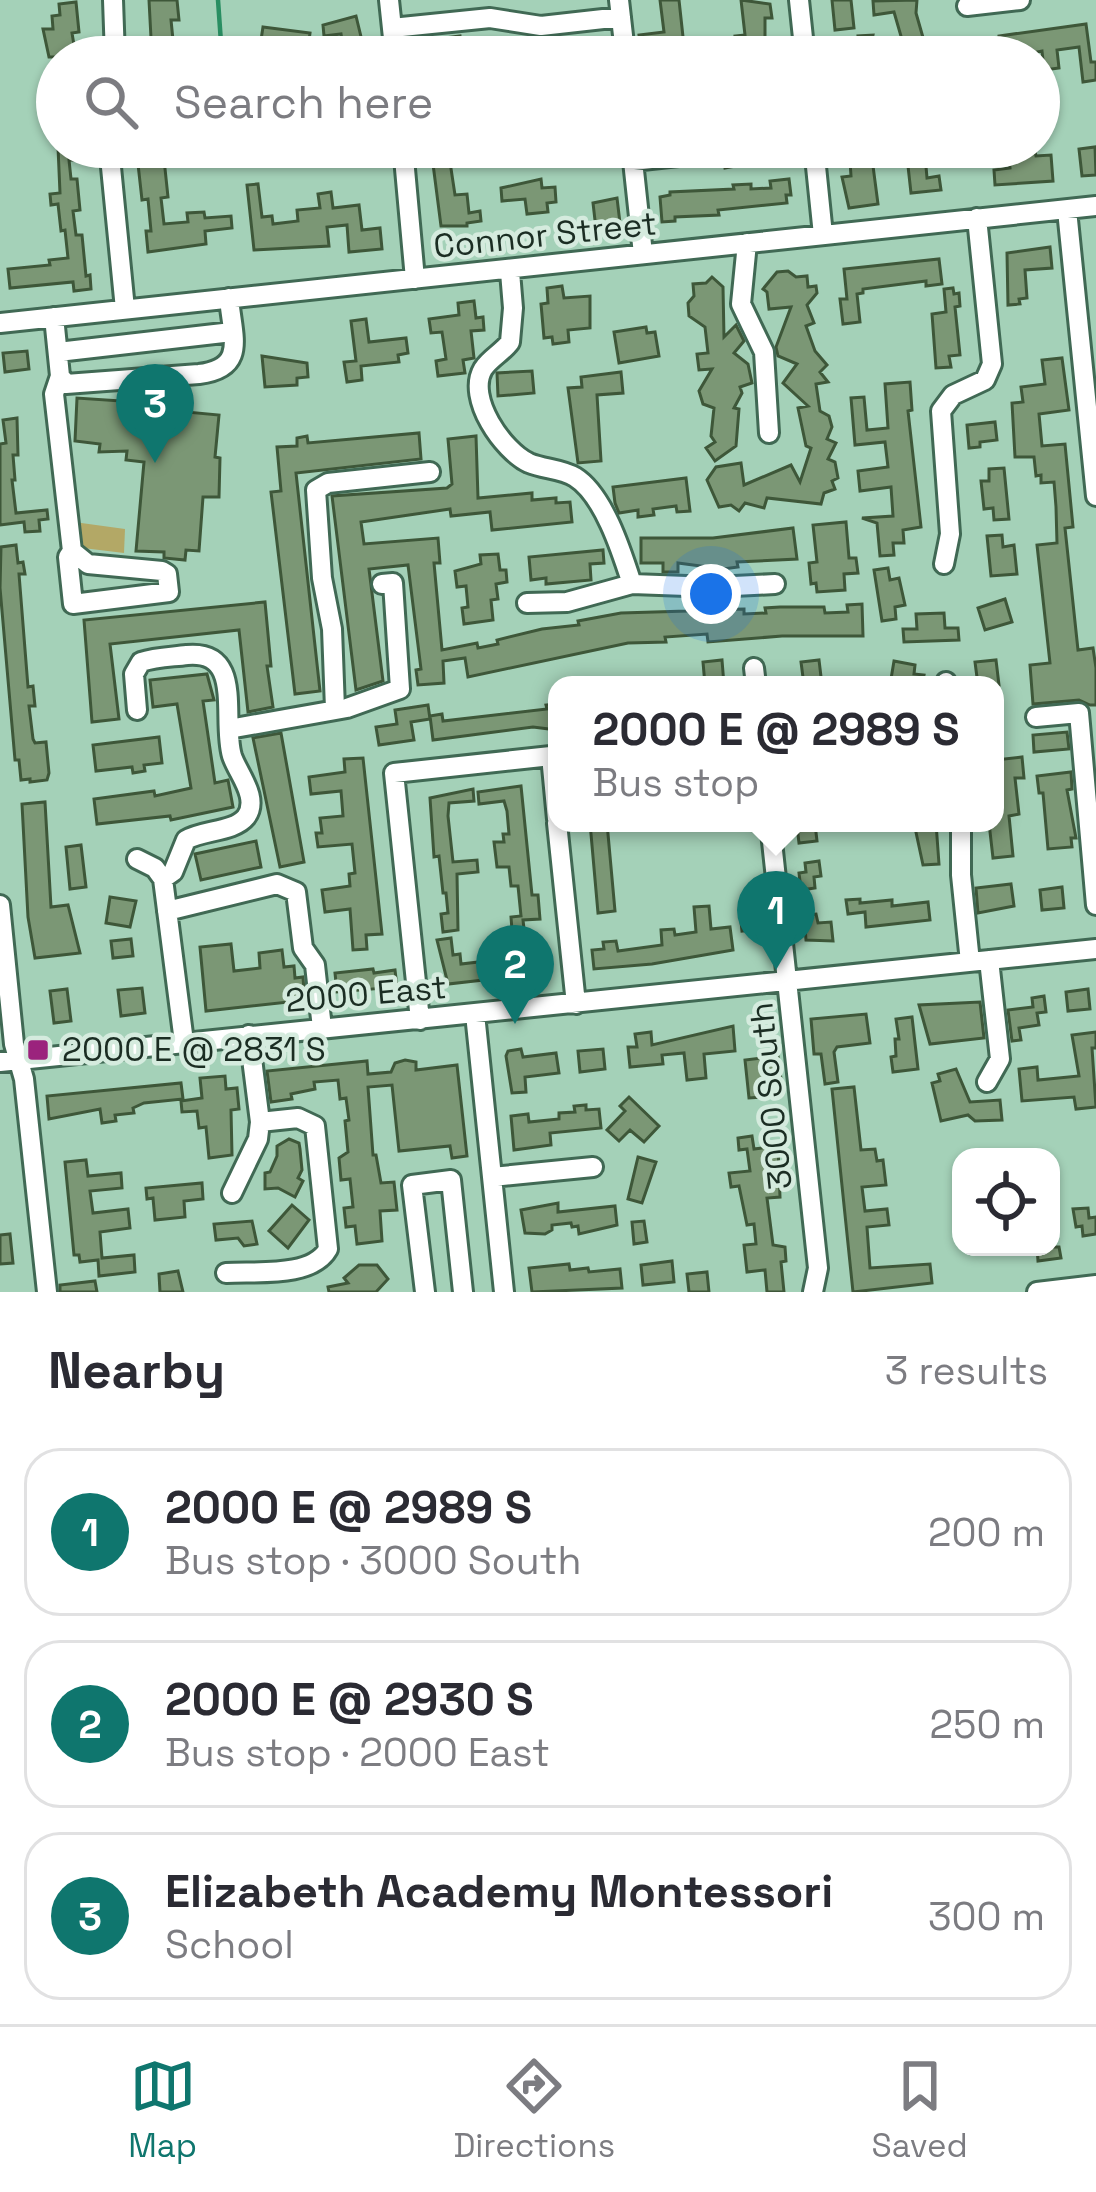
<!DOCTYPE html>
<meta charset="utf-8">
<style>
:root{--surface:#fff;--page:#f2f2f3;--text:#2b2b33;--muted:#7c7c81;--line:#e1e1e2;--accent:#0f766e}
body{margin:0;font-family:"Space Grotesk",sans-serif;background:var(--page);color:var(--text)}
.controls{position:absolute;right:36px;bottom:36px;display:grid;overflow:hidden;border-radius:24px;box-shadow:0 3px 9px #0004}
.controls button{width:108px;height:108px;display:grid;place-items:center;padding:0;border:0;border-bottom:3px solid var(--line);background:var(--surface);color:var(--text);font:60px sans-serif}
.you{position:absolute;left:711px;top:594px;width:42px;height:42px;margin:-30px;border:9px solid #fff;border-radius:50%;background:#1a73e8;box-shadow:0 0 0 18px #1a73e833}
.badge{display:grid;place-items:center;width:78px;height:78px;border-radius:50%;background:var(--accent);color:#fff;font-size:39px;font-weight:700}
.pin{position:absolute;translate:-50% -99px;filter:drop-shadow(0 3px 6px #0008)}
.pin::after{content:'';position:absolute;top:63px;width:42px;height:36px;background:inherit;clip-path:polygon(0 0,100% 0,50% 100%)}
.popup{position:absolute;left:548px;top:676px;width:456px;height:156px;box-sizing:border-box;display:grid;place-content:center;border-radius:24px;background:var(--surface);filter:drop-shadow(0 3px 9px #0005);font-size:39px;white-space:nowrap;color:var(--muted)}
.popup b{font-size:45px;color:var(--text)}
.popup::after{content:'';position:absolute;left:50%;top:100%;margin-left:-24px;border:24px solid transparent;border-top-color:var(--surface)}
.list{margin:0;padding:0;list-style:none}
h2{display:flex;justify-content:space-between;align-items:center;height:156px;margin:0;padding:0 48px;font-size:51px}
h2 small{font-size:39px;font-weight:400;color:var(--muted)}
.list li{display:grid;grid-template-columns:78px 1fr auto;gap:36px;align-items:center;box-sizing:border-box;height:168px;margin:0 24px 24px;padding:0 24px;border:3px solid var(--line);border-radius:36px}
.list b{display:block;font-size:45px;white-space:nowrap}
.list p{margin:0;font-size:39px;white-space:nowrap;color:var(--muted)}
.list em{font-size:39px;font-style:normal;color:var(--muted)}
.icon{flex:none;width:66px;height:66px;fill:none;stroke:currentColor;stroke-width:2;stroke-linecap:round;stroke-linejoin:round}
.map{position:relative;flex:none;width:1096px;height:1292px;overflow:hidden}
.search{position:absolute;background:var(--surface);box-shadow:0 3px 9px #0004;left:36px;right:36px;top:36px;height:132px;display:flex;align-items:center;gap:30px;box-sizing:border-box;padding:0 42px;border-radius:66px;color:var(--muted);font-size:45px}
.sheet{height:732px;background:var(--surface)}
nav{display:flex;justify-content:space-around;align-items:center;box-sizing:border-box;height:168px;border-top:3px solid var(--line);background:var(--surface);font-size:33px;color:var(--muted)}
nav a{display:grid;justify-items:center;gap:6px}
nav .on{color:var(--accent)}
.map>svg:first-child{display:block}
</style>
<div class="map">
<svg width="1096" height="1292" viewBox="0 0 1096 1292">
<rect width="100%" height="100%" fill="#a4d1b8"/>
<path fill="#b3a866" d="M74,522L125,529L124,553L83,548Z"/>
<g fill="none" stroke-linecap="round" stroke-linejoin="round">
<path stroke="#298e62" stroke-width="4.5" d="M218,0L222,57"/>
</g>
<path fill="#7b9775" stroke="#3e5739" stroke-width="3" d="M149,0H177L179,20H171L174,50H168L169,57H152Z
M660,0H679L684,46L641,50L639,35L664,32Z
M741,0L770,4L772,18H765V57H750L749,50L737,51L735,36L745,35Z
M832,0H851L854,28L835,30Z
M917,0L916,13L928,55L907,57L894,12L874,15L873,1Z
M76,2L79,32L72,33L76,57H49L43,29H53L52,16L60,15L59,4Z
M356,16L363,45L343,47L341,34L324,36L323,25Z
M1086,24L1091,62H1096V80L1083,82L1079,47L1057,50L1059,68L1044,70L1042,51L1013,57H975V50L1000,47L999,36Z
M263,27L310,33L307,55L268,50L269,41L261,40Z
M873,35L869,57H832V49L859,47L858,36Z
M460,36L461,46L472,45L474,57H430L428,48L444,46V38Z
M603,42L604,57H570L569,45Z
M57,90V122H50L47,91Z
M58,147H75L76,160H69L71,179H77L80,210L73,211L76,235H82L86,276L90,275L91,289L74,291L73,282L10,288L8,269L50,265L49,260L68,258L65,230L61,231L58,204L51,205L50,194L60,193Z
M722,147H739L741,165L725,168Z
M849,147H880L881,166H873L878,204L849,208L842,177L851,176Z
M1008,147H1034L1036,156L1051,155L1053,181L995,185L994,170L1010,168Z
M1095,147L1096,175L1082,176L1079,149Z
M151,153V160L164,159L168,197L161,198L164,224L188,222L187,213L204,212L205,218L231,216L232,228L205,231L206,244L148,252L146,231H151L148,199L142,200L137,155Z
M925,155L927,178L939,176L941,190L911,193L907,157Z
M450,162L455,195L467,194L469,213L480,211L481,221L467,223V226H441L433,164Z
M541,179L542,188L555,187L556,202L547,203L548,212L527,214L525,199L502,201L501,188Z
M789,179L791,195H786L787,203L718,210L719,215L675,217V221L662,222L660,197L670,195V192L734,189L733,185L751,184V189L771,188L770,181Z
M258,184L262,217L272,216L273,224L298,221L297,210L320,208L318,194L331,192L333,208L359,205L362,230L380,228L382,249L349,252L347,225L327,227L329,246L254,250L247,185Z
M617,198L620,223L596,229L593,203Z
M1050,247L1052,268L1025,270L1027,298L1019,299L1020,304L1008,305L1007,253Z
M939,259L942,284L926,286V281L863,289V293L857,294L860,322L843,324L840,299H847L844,269Z
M788,271L796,277L807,276L808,287L816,286L817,293L807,305L814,323L806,326L815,351L827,365L820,372L828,382L816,384L820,411L829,416L832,427L827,439L836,443L828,459L835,462L838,478L832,481L835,489L824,493L821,504L767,498L764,508L745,503L739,511L731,505L719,507L707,480L716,467L741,463L744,485L791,465L800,482L811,448L806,446L798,408L808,406L783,383L797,364L778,356L776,347L791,307L769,309L767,292L763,289L777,272Z
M712,277L723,287L724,337L736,325L744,341L734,353L748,364L752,383L740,387L742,393L734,408L739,409L736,446L715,461L706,448L715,442L711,436L714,408L703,404L699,391L712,369L699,370L697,354L708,353L705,327L689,316L688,303L694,296L693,284L706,283Z
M562,286L564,298L590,296V328L568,330L569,342L553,344L552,337L544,338L541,304L548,303L547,288Z
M953,288L954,294L959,293L960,306L955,307L960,355L949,356L951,367L936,368L932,314L946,312L944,289Z
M474,301L476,318L483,317L484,330L471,331L474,358L463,360L465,373L438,376L436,361L446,359L442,332L431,333L429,319L459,315L458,303Z
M366,319L369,342L406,338L408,353L398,355L399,362L361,366L362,380L347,382L344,362L356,361L351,321Z
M646,327L647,333L655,332L659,356L619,363L614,332Z
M27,351L29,369L5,372L3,353Z
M262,356L307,363L308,377L297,378V385L265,387Z
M1062,358L1069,410L1039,414L1042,446L1065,444L1073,527L1065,528L1078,650L1093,648L1096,668V705H1090L1079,700L1033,704L1030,665L1050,663L1037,545L1057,543L1056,507L1054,482L1041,483V475L1036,476L1034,457H1015L1012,403L1023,402L1021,387L1045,384L1042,360Z
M532,371L534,393L498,396L497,373Z
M621,372L623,393L597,395L601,461L578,463L568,388L582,387L581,377Z
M910,382L912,410L908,411L921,527L903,530L904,543H893L894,555L880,556L877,523L862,518L893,516L891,487L860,491L858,471L888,467L885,442L855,445L851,398L864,397L867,430L888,428L885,384Z
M186,395V412L219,415L215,457L220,458L219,497H203L199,551L186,550L185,560L164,558V552L136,551L144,462L126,460L127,451L99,452L100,444L75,441L77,398L136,402Z
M17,418L18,455H13L15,480H12L16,513L47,510L48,519L39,520L40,531L25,532L24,522L0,525V444L6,443L3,420Z
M995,422L997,440L980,442V447L969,448L967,425Z
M419,433L421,459L296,473L320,691L295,694L271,492L281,491L277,447L297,446V438L307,436L308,443Z
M476,436L478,498L532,493V500L556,498V503L570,502L572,522L492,530L490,512L451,516L450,509L361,522L364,544L438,538L440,563H434L442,650L477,643L478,648L498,644L497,640L542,629L579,625L578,621L621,613L687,611V607L700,606L701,610L744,609V614L766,613L765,608L780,607H824L825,613L848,612L847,605L862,604L863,636H782L708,642L707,634L665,637L666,642L628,643L468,677L465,658L443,661L444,683L418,685L416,670L421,669L408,565L369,569L383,681L356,690L332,496L447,488L452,484L448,439Z
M1004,468L1009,519L994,520L993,508L984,509L981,481H989V469Z
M686,478L690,511L677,512L676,506L653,509L654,515L638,517V510L619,513L615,503L613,487Z
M846,522L849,558H856L858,573L844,574L845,590L817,592L816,583L811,584L809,563L817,562L813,525Z
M793,528L797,559L737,562L738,567L723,569L678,563V572H663V563H641V538H713Z
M1002,535L1003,547L1014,545L1017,574L991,576L987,536Z
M16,545L18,563L23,562L25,574H19L28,687L33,686L35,706H29L33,739L35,743L46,742L49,773L47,780L30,782V779L21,780L19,760H15L0,588L1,547Z
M603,550L604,563L590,564L591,580L546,584V578L531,580L529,557Z
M498,554L500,570H506L507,582L496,584L498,599L491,600L493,620L464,624L462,608L468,607L466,586L457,587L455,571L481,564L480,555Z
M888,568L890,580L899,578L905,605L895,607L896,619L882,621L874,570Z
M1005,599L1012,622L985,630L978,608Z
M265,602L271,666H267L273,707L248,712L239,630L110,644L119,719L92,722L84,620Z
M944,613L945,628H958L959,640L904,642L903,629H917L916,614Z
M722,660L724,685H705L703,662Z
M819,660L822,685H804L801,662Z
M996,660L999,685H978L975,662Z
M894,661L915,665L914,674L924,675L922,685H890Z
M207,674L214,700L203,701L215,783L228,780L233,807L171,820L170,816L97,824L94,799L154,791L155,796L191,788L177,704L153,707L150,680Z
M557,704V730L533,727L433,740L430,716L442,714L443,721L547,709L546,705Z
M428,705L430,719L411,722L414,740L379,745L376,727L397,724L395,710Z
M1067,732L1069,749L1034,752L1033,735Z
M281,733L304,862L280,867L253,738Z
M159,737L162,763L144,765L145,771L133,773L132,767L96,771L93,745Z
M1022,757L1024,778H1015L1019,814L1009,816L1013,856L993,858L989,823H995V760Z
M363,758L382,934L366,935L367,949L353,950L350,909L325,912L322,890L350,886L349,874L355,873L352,844L318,847L316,833H322L320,818L343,816L341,791L311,794L309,777L345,772L344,759Z
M1071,772L1072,789L1067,790L1076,838H1071L1072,847L1048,849L1043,793H1039L1037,776Z
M521,786L532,895H538L540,919L523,920L524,929L512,930L511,917L521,916L518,886H511L509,867H497L494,842H504L503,834H509L507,811L504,801L479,804L478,792Z
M473,789L474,801L449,803L448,816L453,862L477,860L478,872L457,874L458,930L443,932L441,914L448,913L446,893H443L439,856L434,857L430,798Z
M45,802L51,907L68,905L80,953L35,958L28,917L22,804Z
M590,823H607L615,911L598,913Z
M914,823H936L939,864L923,865Z
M815,824L817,841L799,843L797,826Z
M256,841L261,867L201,880L195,854Z
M81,845L86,887L70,889L66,847Z
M819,861L821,876L814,877L815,888L801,890L799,873L806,872L805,863Z
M1011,884L1014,906L978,913L976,888Z
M1062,887L1064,908L1042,910L1040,890Z
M110,897L136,901L130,927L106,923Z
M860,899V903L892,900V906L928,902L930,920L866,927L865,912L848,914L846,900Z
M709,906L711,929L730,927L733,950L652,964L594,969L592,950L604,949L603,942L616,941L618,951L662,945L661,930L674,929L675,935L696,932L694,907Z
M757,910L760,929L742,931L740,912Z
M816,914L818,923L831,922L833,941L806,940L804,915Z
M451,938L453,955L460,954L461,964L520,957L519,952L534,950V958L544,956L546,973L448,984L437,940Z
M131,939L133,956L113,958L111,941Z
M231,944L234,971L260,968L259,953L282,950L284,967L294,966L295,978L303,977L304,991L297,992L298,1001L206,1011L200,947Z
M373,969L374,973L395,970L397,987L337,992L335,973Z
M142,988L145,1013L121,1016L118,990Z
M67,989L71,1021L54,1023L50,991Z
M1088,989L1090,1009L1068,1011L1066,992Z
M1044,996L1046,1012L1037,1013L1039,1025L1019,1028L1021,1040L1012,1041L1008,1010L1033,1007L1032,998Z
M980,1002L984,1038L930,1044L919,1005Z
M866,1014L870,1043L837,1047L834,1052L838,1082L825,1084L821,1054H814L811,1019Z
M912,1017L918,1069L893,1072L891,1057L896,1056L895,1039H899L896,1019Z
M733,1026L735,1051L704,1054L706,1078L687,1080L684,1053L662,1055L663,1064L630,1067L628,1047H637L635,1034L651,1032L652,1045Z
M1096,1032V1048H1092L1096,1107L1076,1109L1074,1097L1022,1101L1019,1069L1037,1067L1038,1080L1079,1076L1072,1035Z
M521,1049L523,1057L556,1053L559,1073L525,1077L526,1092L512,1093L506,1056L508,1051Z
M603,1049L605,1069L580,1072L578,1051Z
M778,1056L781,1079L761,1082L763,1097L749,1098L745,1060Z
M405,1060L416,1062V1070L457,1065L467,1156L452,1158L450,1146L399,1151L392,1085L368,1087L373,1155H376L381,1183L394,1182L397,1210L380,1211L382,1241L357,1244L355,1226L346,1227L344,1208L353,1207L350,1179L341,1180L339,1158L348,1152L345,1121L349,1120L346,1098L340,1099L338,1080L314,1082L315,1089L291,1094L292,1099L271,1102L267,1071L367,1061L368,1074L391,1072L395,1063Z
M956,1069L970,1102L1000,1100L1002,1120L975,1121L968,1115L941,1121L932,1083L940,1081L938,1074Z
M225,1076L226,1089L237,1088L239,1109L231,1110L232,1155L209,1158L206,1127L199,1128L197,1111L182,1112L181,1101L202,1098L200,1078Z
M181,1083L183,1099L144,1103L133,1108L134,1113L115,1115L116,1121L102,1123L100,1109L49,1119L47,1096Z
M854,1087L861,1150L875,1149L877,1161L883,1160L886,1185L862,1187L865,1211L887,1209L889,1225L867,1227L870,1268L930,1264L932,1283L853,1292L832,1089Z
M629,1097L659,1126L644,1142L630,1130L619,1141L607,1130L625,1111L620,1106Z
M586,1105V1110L599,1109L601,1128L550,1133L551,1145L514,1150L511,1116L528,1114L529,1122L559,1119V1113L575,1112L574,1106Z
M752,1136L754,1149L778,1146L780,1197L767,1198L773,1245L785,1247L786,1261L781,1262L784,1292H767L765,1270L747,1272L744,1245L756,1244L754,1224L747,1225L739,1186L731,1187L729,1173L750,1171L747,1149L739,1150L738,1138Z
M289,1139L299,1143L300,1149L302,1170L298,1178L303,1181L295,1197L278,1188L265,1189V1173L270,1172L277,1156V1146Z
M638,1157L656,1162L642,1203L628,1199Z
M86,1160L88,1176L121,1173L122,1188L90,1191L93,1213L128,1209L130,1228L100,1232L102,1258L134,1255L135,1272L99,1276L98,1260L80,1262L79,1255H74L65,1162Z
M202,1183L203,1199L184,1201L185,1217L155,1220L153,1198L147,1199L146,1188Z
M558,1203V1212L615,1206L617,1225L579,1234L578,1226L572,1227L571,1223L552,1225V1230L545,1234L525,1233L521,1210Z
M292,1205L309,1220L288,1248L269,1231Z
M1088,1208L1089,1218L1096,1217V1234L1083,1236L1082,1226L1076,1227L1073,1209Z
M252,1221L257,1244L244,1246L238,1238L216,1240L214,1224Z
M644,1221L647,1242L634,1244L632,1222Z
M10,1234L13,1263L0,1264V1235Z
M1037,1247H1059L1061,1258L1038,1261Z
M672,1261L674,1282L643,1285L641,1265Z
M569,1264L570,1270L588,1268L589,1272L620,1269L622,1288L532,1292L529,1268Z
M359,1265H377L388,1279L376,1292H329L328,1287L348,1283L344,1278Z
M178,1271L183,1292H160L159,1274Z
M707,1272L709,1292H689L687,1274Z
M95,1281L97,1292H60V1285Z"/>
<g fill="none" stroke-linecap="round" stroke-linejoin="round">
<defs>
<path id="minor" d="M113,0L115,57
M389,0L395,57
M619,0L625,53
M799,0L805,57
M967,6L1020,0
M392,28L490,18L541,26L621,17
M109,147L125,309
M403,147L415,279
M814,147L823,235
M1067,210L1096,496
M747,243L741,304L764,352L769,433
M643,254L633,161L706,153
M510,272L513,308L510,342C503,352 490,358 483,369C466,398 503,451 529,463C543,469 562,469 575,477C604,495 622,553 632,584
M54,317L60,376L66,384L199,374C248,368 232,336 229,298
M0,323L1096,206
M58,352L232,332
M60,376L54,394L72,551L68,557L73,604L169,592L167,574L162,571L88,564L72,551
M944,564L950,534L941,411L953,395L985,380L992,364L977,218
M527,603L567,602L632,584L714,587L775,584
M754,668L756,685
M946,682L947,685
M335,709L332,629L322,578L316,490L328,483L430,472
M137,710L134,674L141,662C156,657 172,657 187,655C245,650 221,719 232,756C238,774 260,798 246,817C234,832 202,830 186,840L173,872L163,879
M1036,717L1079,713L1096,905
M229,729L347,708L400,689L393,583L382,584
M557,823L576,1004
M770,823L818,1268L813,1292
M961,823V875L970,962
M137,859L155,868L163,879L184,1042
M0,905L14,1044L24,1079L47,1292
M167,911L277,884L296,892L303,948L315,965L322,1028
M475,1014L504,1292
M420,1020L394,773L551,756L557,819
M0,1062L1096,949
M987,1082L1000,1059L989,960
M492,1177L593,1167
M232,1193L258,1139L260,1122L249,1035
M226,1273C255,1271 312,1278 328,1249L315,1126L298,1118L260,1122
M425,1292L412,1185L451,1180L463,1292
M1037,1292L1096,1285"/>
</defs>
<use href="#minor" stroke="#406954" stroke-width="24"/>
<use href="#minor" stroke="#fff" stroke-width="18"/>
</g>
<rect fill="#9b237d" stroke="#d5ebde" stroke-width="4.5" x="26" y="1038" width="24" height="24" rx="6"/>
<g text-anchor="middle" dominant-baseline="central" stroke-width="9" stroke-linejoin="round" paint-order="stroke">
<g font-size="33" fill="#1b2d23" stroke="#d5ebde">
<text transform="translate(545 235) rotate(-6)">Connor Street</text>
<text transform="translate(366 994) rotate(-5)">2000 East</text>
<text transform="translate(771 1096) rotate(-96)">3000 South</text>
</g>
<g font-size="33" fill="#1b2d23" stroke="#d5ebde" text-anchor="start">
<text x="62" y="1050">2000 E @ 2831 S</text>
</g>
</g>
</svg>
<div class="controls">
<button><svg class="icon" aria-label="locate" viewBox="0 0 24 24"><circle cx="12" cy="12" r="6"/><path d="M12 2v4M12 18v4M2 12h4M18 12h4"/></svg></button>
</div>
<div class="you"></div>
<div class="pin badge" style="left:776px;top:970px">1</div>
<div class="popup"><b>2000 E @ 2989 S</b>Bus stop</div>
<div class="pin badge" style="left:515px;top:1024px">2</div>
<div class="pin badge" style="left:155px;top:463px">3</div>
<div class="search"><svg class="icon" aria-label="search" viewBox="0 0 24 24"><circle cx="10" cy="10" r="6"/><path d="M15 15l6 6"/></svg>Search here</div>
</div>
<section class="sheet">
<h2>Nearby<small>3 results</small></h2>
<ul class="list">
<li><span class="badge">1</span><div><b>2000 E @ 2989 S</b><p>Bus stop · 3000 South</p></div><em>200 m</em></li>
<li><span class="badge">2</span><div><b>2000 E @ 2930 S</b><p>Bus stop · 2000 East</p></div><em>250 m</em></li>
<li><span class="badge">3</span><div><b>Elizabeth Academy Montessori</b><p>School</p></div><em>300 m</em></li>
</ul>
</section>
<nav>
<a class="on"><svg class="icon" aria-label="map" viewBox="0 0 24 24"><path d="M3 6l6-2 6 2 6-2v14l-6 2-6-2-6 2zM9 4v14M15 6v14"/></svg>Map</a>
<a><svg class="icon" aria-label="directions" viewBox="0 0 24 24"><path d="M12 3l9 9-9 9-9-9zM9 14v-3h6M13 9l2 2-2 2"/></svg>Directions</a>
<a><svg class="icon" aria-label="saved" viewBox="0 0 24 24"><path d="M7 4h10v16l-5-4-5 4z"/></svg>Saved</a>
</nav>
